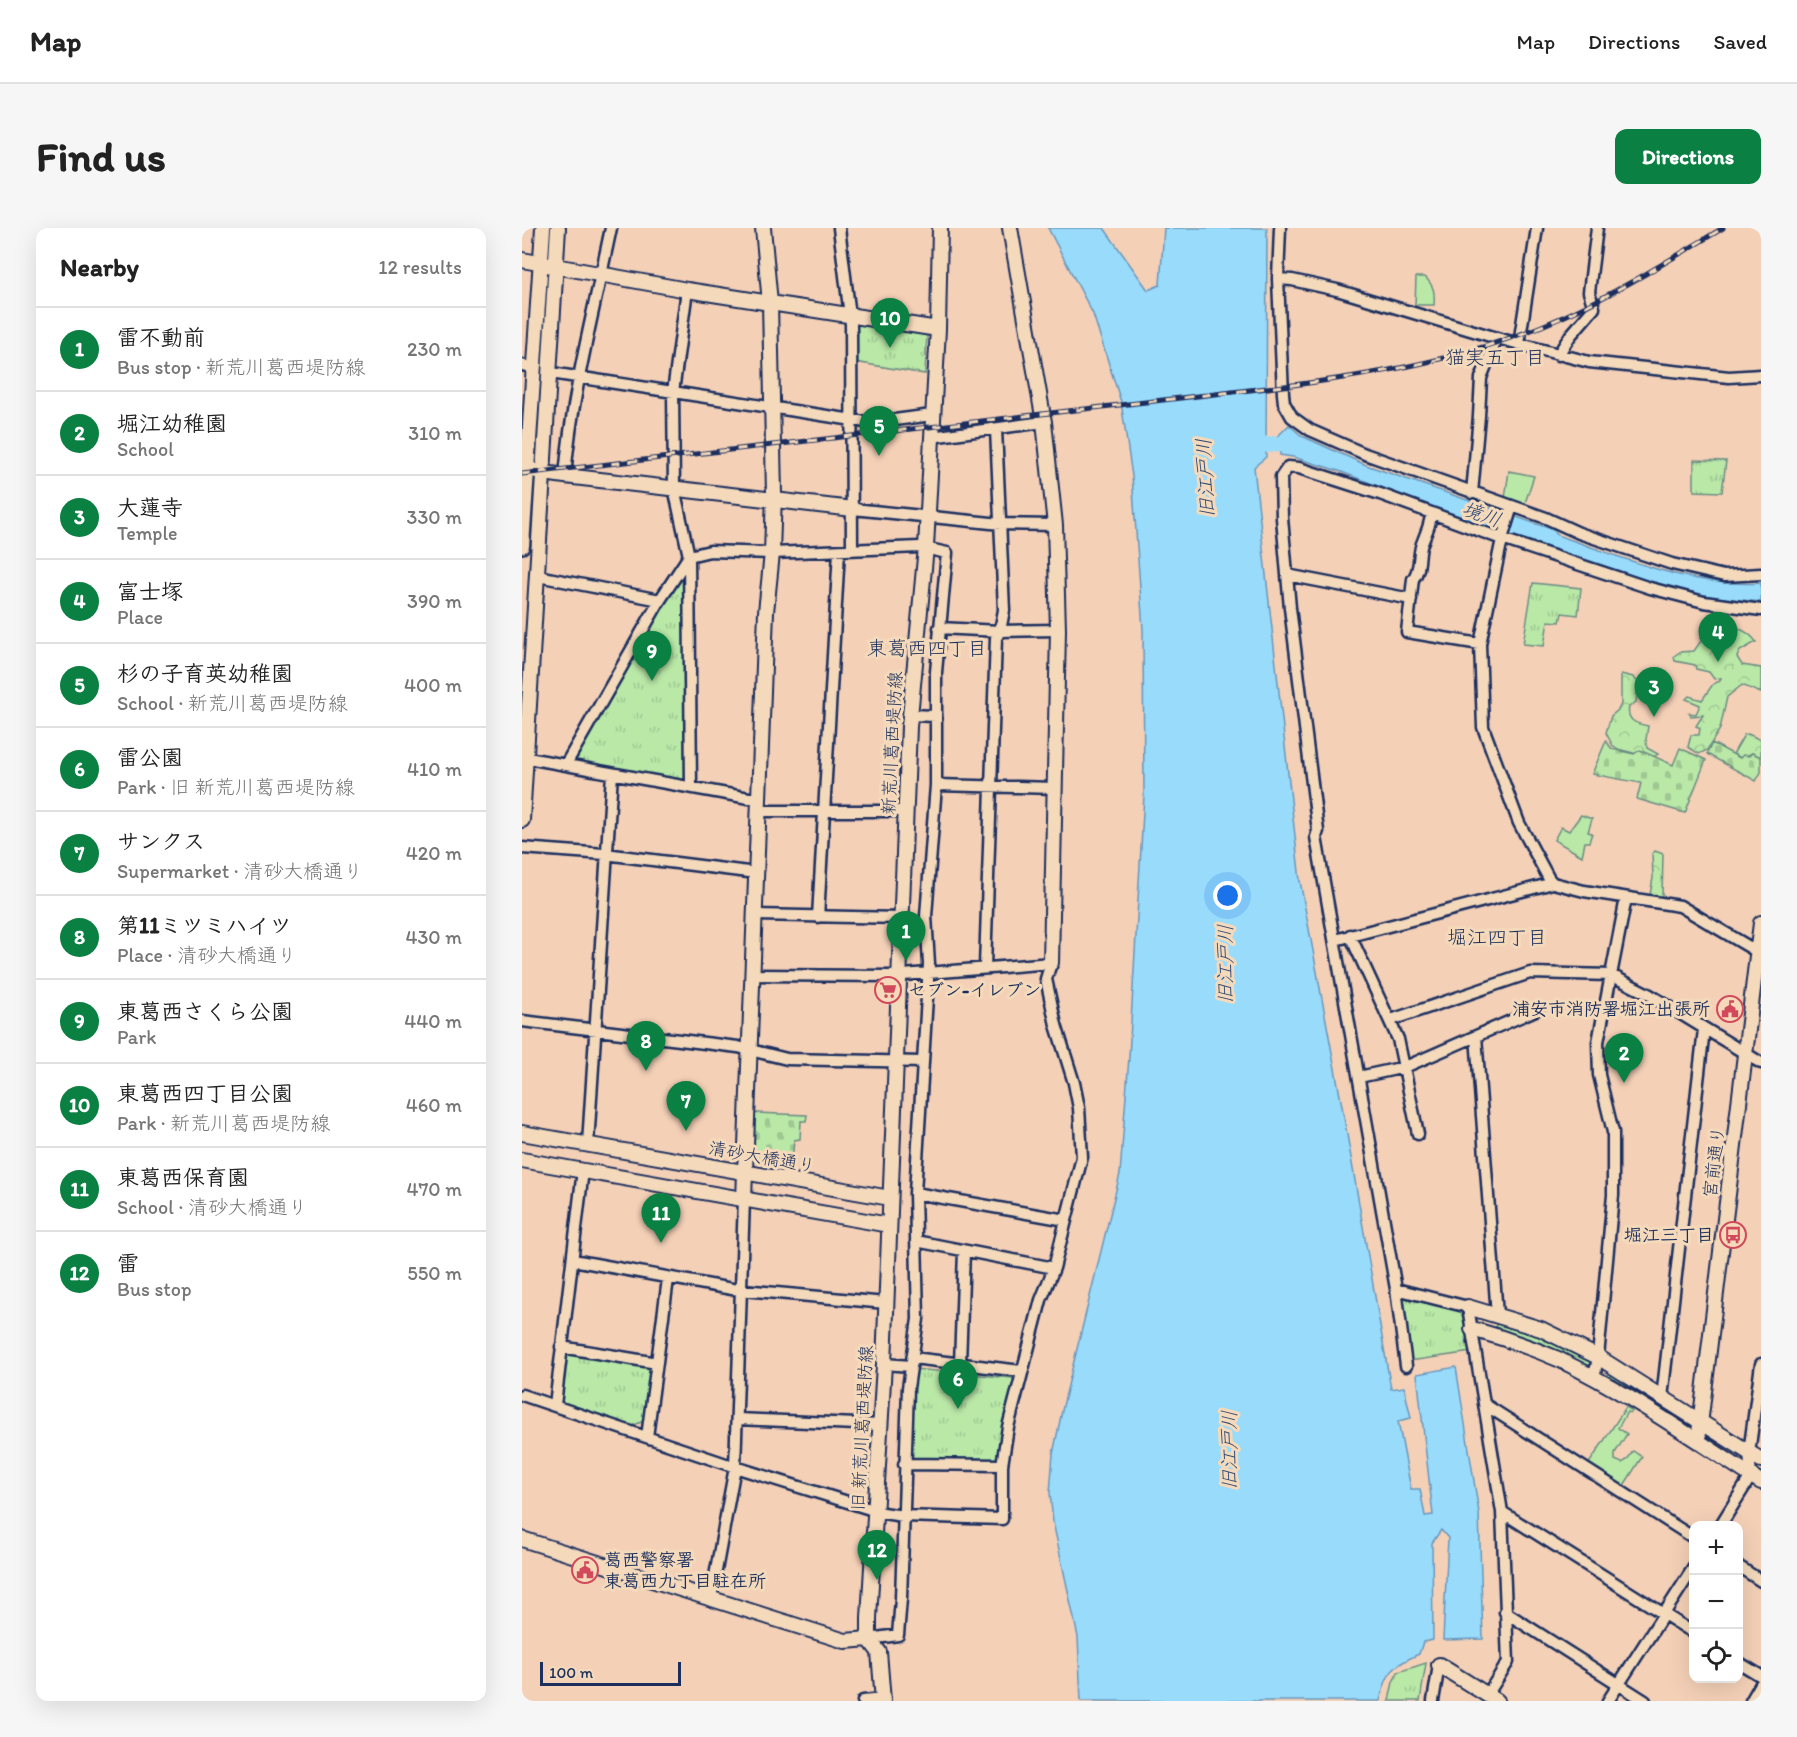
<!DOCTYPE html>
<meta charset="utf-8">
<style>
:root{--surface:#fff;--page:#f6f6f6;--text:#222;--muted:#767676;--line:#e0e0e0;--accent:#0b8043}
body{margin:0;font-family:Itim,"Klee One",sans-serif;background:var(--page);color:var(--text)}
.controls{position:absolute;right:18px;bottom:18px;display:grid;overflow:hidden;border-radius:12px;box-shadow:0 6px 24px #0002}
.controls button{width:54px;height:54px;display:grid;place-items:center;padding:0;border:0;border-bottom:2px solid var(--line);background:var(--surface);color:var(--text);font:30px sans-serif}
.scale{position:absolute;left:18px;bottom:15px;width:141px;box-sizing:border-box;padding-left:6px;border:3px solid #1b2f5e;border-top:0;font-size:16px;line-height:21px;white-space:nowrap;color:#1b2f5e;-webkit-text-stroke:4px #f4d9bb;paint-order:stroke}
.you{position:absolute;left:706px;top:668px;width:21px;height:21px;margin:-15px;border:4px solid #fff;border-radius:50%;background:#1a73e8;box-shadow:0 0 0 9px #1a73e833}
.badge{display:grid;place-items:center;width:39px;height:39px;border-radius:50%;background:var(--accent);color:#fff;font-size:20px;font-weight:700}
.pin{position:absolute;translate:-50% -50px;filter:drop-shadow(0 2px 3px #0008)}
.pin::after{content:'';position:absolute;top:32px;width:21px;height:18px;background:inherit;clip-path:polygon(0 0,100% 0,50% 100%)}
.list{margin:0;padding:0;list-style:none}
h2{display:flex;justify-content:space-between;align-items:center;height:78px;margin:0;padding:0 24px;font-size:26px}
h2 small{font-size:20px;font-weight:400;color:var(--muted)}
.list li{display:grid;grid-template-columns:39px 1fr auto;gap:18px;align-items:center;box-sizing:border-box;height:84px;padding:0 24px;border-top:2px solid var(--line)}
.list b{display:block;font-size:22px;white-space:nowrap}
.list p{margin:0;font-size:20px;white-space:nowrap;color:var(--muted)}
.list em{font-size:20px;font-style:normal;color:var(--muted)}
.icon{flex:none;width:33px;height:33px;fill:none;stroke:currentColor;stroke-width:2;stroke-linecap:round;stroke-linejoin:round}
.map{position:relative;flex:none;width:1239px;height:1473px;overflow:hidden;border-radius:12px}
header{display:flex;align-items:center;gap:36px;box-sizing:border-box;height:84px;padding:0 30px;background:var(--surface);border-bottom:2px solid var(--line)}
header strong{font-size:28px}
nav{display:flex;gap:33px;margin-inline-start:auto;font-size:21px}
.intro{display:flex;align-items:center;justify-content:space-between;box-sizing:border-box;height:144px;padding:0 36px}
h1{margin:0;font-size:42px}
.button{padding:15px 27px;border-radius:12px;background:var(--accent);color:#fff;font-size:21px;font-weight:700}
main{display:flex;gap:36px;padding:0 36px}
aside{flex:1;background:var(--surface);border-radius:12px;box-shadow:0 6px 24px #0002}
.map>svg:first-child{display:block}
</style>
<header>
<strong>Map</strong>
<nav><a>Map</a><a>Directions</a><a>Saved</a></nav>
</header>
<div class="intro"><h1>Find us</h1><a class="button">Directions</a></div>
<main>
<aside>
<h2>Nearby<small>12 results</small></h2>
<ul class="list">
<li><span class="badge">1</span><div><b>雷不動前</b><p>Bus stop · 新荒川葛西堤防線</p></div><em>230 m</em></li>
<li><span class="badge">2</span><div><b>堀江幼稚園</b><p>School</p></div><em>310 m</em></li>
<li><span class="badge">3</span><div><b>大蓮寺</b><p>Temple</p></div><em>330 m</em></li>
<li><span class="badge">4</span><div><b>富士塚</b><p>Place</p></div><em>390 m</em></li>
<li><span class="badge">5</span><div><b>杉の子育英幼稚園</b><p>School · 新荒川葛西堤防線</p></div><em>400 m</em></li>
<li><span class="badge">6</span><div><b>雷公園</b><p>Park · 旧 新荒川葛西堤防線</p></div><em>410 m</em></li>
<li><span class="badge">7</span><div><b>サンクス</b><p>Supermarket · 清砂大橋通り</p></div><em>420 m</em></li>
<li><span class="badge">8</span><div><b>第11ミツミハイツ</b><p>Place · 清砂大橋通り</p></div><em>430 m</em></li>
<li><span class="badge">9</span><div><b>東葛西さくら公園</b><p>Park</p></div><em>440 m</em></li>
<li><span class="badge">10</span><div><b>東葛西四丁目公園</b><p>Park · 新荒川葛西堤防線</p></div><em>460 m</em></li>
<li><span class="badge">11</span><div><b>東葛西保育園</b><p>School · 清砂大橋通り</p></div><em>470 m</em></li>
<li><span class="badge">12</span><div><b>雷</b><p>Bus stop</p></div><em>550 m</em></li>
</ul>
</aside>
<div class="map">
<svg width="1239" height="1473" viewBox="0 0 1239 1473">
<defs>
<pattern id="grass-tufts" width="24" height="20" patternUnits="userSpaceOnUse" patternTransform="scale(1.5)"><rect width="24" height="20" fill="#b9e8a7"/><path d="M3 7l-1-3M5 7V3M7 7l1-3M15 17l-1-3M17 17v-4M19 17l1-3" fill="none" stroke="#9ec792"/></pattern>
<pattern id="forest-crowns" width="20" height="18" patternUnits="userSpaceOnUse" patternTransform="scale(1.5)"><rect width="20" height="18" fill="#b9e8a7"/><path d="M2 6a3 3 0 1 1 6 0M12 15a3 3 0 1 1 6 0" fill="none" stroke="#9ec792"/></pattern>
<pattern id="cemetery-stones" width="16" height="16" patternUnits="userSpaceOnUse" patternTransform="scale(1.5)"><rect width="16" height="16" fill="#b9e8a7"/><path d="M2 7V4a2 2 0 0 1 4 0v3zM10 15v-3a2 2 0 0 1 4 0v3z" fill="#9ec792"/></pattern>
</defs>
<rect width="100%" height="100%" fill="#f4d0b7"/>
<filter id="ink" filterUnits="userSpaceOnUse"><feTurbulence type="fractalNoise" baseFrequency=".0167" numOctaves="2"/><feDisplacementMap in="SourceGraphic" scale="12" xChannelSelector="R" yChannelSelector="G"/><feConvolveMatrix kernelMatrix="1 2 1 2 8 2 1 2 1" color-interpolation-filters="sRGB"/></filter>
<g filter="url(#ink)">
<path fill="url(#grass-tufts)" stroke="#6a8c82" stroke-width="1.5" d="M332,94L405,106L403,146L333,134Z
M1172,232L1204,233L1200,264L1172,263Z
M165,336V554L52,534L138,371Z
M1011,355L1059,360L1056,387L1040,385L1038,394L1026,393L1022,418L1001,416Z
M881,1067L939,1081L942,1085L949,1124L888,1133L879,1069Z
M43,1124L122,1135L128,1144L122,1193L110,1198L37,1173Z
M391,1141L491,1150L492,1155L478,1229L474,1232L388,1230Z
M904,1435L898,1473H867L871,1454L876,1444Z"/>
<path fill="url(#forest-crowns)" stroke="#6a8c82" stroke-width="1.5" d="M1204,396C1215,399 1228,404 1234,414L1218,423L1215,429L1220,437L1239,440V465L1220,457L1205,469L1198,501L1185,522L1177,526L1166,519L1169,507H1177L1178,500L1174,498L1181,487L1169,488L1167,485L1174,486L1178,477L1164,471L1167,468L1180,472L1191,456L1198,453L1199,450L1192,451L1187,444L1174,441L1173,437L1153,433L1152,428L1158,424L1172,423L1179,413V410L1195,405L1200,398Z
M1099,446L1111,449L1119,457L1116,462L1114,474L1107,479C1104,493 1115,496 1126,498L1124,511L1125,520L1136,526L1130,530L1096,521L1091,518L1084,505L1089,488L1096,482L1099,476Z
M1226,506L1239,512V529L1230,525L1219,530L1211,526L1222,507Z
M1133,623L1141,626L1140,669L1128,667L1131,650L1130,626Z
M975,1094L1018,1107L1066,1127L1071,1134L1066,1141L976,1104L973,1100Z
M1089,1142L1145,1178L1140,1185L1083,1151Z"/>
<path fill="url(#cemetery-stones)" stroke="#6a8c82" stroke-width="1.5" d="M1084,513L1090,521L1112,526L1118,522L1151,537L1158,520L1184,532L1163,585L1115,571L1119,555L1070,546Z
M1190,515L1218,530L1221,527L1227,528L1230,525L1239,529V544L1234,553L1185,526Z
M233,885L285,887L284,893H279L278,911L272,912L270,933L232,930L229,925L231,888Z"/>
<path fill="#b9e8a7" stroke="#6a8c82" stroke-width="1.5" d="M894,49H903C912,58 913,64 912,77H893Z
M987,243L1012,248L1002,278L983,270Z
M1059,587L1070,591L1066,604L1070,605L1067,614H1063L1060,628L1032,612L1039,599L1047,603Z
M1104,1179L1110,1183L1109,1185L1105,1184L1096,1200L1105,1206L1093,1225V1232L1100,1235L1105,1232L1111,1223L1120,1229L1101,1259L1066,1237Z"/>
<path fill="#99dbfb" stroke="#6796bc" stroke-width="1.5" d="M526,0H582L626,62L638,57L642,0H745L744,229L732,239L778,653L822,889L869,1161L882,1159L889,1190L876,1193L889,1261H898L903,1288L911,1287L895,1146L934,1139L957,1285L961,1411L921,1412L926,1310L919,1302L910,1315L911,1412L901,1414L897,1426C871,1437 864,1445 858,1473H559L556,1409L531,1294L528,1265L531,1226L541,1178L598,946L607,829L622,567L621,401L610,248L599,174L571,86Z
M767,197L780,208L844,237L1032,302L1035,307C1100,329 1169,360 1239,355V374L1191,369L1131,356L992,310L817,243L771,229L758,227L756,208Z"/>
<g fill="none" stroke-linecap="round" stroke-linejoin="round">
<path stroke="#99dbfb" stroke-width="16" d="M720,217L766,216L778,220"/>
<defs>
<path id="street" d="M317,0L329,96L330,322
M758,0L756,51L761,166L762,175L770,189L788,202L843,226L990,278L980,311L958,416L961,499L997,595L1027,651L1031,655L1062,663L1158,678L1239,726
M756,51L770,52L815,62L975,110
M165,62L151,164L152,260L167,328L169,559
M997,116L1015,0
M1036,127L1048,108L1072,80L1067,64L1075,0
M0,137L12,140
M29,145L350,195L410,187
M409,209L522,194
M43,248C50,164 72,82 89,0
M950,265L957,188L959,150L975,110L1067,134L1207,149L1239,147
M990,278L1024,290L1057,305L1150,336L1202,348L1239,346
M331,281L479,296L533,297
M910,285C908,295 905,304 901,313C895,325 900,341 891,351L885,404L958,416
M765,347L889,371
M16,348L138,372
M417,400L478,403L536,402
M387,487L414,488
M0,529L227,570H237
M44,536L138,372L167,328L188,323L250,325L398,319L425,325L414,444V557L404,688L407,736L393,965L396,1091L386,1160L379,1371L376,1407L347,1411
M414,557L533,560
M237,583H384
M0,620L83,626L234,645
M232,687L379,690
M296,689L317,323
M828,707L876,811L896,906
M813,712L1027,656L1029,654
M463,739L474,410L478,403L482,382L474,201
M869,792L1008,745L1089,747L1128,767L1239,835
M0,793L216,819L265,831L400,834
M954,808L975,1087
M837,849L883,839L1016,781
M66,916L90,546
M393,965L544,992
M394,1013L532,1040
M51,1032L210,1061L364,1075
M874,1061L884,1138
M39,1119L135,1135
M391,1130L499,1143
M362,1136L389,1138
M438,1136L442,1023
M1072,1150L1076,1129L1091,967V904L1077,847L1076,814L1104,670
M0,1167L213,1239L361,1285L381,1288L480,1291V1237L486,1199L519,1072L532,1040L560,929L557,880L552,855L534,797L524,751L529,735L369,748L230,747
M1140,1170L1182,801
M962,1176L1172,1310
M33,1177L61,942
M216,1191L359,1197
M125,1209L146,1051
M382,1236L480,1237
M980,1284L1172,1405
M1198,1298L1229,1248L1227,1225L1239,1136
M1216,1338L1239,1353
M189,1370L213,1239L222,971
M983,1384L1123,1473
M1216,1434L1239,1448
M965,1467L986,1434L980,1284L946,1079L874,1061L794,609L796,603L768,380L760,290L759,249L766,239L777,240L858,266L980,311L1128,360L1182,374L1239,382
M341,1473L361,1471
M911,1473L917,1437
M1086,1473L1172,1339
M1229,1473L1239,1456"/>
<path id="secondary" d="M488,0L522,194L533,297L536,402L529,735
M0,32L165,62L416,101
M0,239L22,245L43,248L331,281
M0,318L21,0
M0,592L36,0
M0,905L368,970
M0,932L367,997
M222,971L244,384L250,325L252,266L248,75L241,0
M946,1079L1019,1101L1076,1129L1239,1232
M950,1101C979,1109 1008,1119 1036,1131C1107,1165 1173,1212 1239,1254
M1176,1213L1239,695
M0,1311L323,1413L347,1411
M917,1437L975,1473
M361,1473L357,1424L347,1411V1390L362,1136L387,499L404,319L416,101L418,0"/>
</defs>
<use href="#street" stroke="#1b2f5e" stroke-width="15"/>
<use href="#secondary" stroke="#1b2f5e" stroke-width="18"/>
<use href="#street" stroke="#f4d9bb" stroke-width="10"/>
<use href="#secondary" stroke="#f4d9bb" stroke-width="14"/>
<defs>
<path id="rail" d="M0,246L771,157C866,145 955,128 1043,88C1098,63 1149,31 1201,0"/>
</defs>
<use href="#rail" stroke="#1b2f5e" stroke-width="5"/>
<use href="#rail" stroke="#f4d9bb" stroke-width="3" stroke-dasharray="9" stroke-linecap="butt"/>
</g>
</g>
<defs>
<symbol id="supermarket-ring" viewBox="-11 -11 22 22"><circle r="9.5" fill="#f4d9bb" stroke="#d1495b" stroke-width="1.5"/><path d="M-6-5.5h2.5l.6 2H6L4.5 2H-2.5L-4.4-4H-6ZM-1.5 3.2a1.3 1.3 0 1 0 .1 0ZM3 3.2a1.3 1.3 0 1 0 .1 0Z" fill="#d1495b"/></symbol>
<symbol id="civic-ring" viewBox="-11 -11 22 22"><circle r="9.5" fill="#f4d9bb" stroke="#d1495b" stroke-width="1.5"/><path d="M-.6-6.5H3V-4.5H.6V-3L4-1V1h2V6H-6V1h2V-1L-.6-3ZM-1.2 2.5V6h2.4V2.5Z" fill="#d1495b"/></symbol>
<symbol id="bus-ring" viewBox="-11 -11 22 22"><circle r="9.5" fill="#f4d9bb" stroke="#d1495b" stroke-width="1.5"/><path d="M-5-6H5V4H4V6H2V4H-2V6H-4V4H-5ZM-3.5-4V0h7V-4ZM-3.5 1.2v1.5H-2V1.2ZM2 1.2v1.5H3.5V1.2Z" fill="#d1495b"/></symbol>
</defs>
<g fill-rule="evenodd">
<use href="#supermarket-ring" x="351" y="747" width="30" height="30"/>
<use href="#civic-ring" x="1193" y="766" width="30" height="30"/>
<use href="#bus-ring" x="1196" y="992" width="30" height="30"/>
<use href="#civic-ring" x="48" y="1327" width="30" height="30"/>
</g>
<g text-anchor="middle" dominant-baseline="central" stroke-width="6" stroke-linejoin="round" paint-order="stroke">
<g font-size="18" fill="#1b2f5e" stroke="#f4d9bb">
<text transform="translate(370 515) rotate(-87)">新荒川葛西堤防線</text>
<text transform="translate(240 929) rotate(10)">清砂大橋通り</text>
<text transform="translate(1192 934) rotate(-83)">宮前通り</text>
<text transform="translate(340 1200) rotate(-87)">旧 新荒川葛西堤防線</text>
</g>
<g font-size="18" font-weight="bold" fill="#1b2f5e" stroke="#f4d9bb" text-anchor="start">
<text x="386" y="762">セブン-イレブン</text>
<text x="1188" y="781" text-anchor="end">浦安市消防署堀江出張所</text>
<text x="1192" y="1007" text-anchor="end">堀江三丁目</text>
<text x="82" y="1332">葛西警察署<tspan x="82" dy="21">東葛西九丁目駐在所</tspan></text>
</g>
<g font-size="20" fill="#1b2f5e" stroke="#f4d9bb">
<text x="973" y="129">猫実五丁目</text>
<text x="405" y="420">東葛西四丁目</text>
<text x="975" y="709">堀江四丁目</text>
</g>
<g font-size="20" font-style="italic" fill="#2e4976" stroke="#f4d9bb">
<text transform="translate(683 250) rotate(-93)">旧江戸川</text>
<text transform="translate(960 286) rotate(20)">境川</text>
<text transform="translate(703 736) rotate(-90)">旧江戸川</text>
<text transform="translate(707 1222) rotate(-90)">旧江戸川</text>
</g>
</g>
</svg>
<div class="controls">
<button>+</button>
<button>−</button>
<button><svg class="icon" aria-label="locate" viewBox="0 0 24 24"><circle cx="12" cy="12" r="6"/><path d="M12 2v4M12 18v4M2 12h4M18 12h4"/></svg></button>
</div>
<div class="scale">100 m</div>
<div class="you"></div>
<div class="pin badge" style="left:384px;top:733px">1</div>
<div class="pin badge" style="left:1102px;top:855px">2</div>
<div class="pin badge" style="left:1132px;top:489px">3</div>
<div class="pin badge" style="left:1196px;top:434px">4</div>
<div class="pin badge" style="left:357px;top:228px">5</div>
<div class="pin badge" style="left:436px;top:1181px">6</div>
<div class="pin badge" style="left:164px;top:903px">7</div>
<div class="pin badge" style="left:124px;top:843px">8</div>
<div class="pin badge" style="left:130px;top:453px">9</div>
<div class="pin badge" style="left:368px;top:120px">10</div>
<div class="pin badge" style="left:139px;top:1015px">11</div>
<div class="pin badge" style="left:355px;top:1352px">12</div>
</div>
</main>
